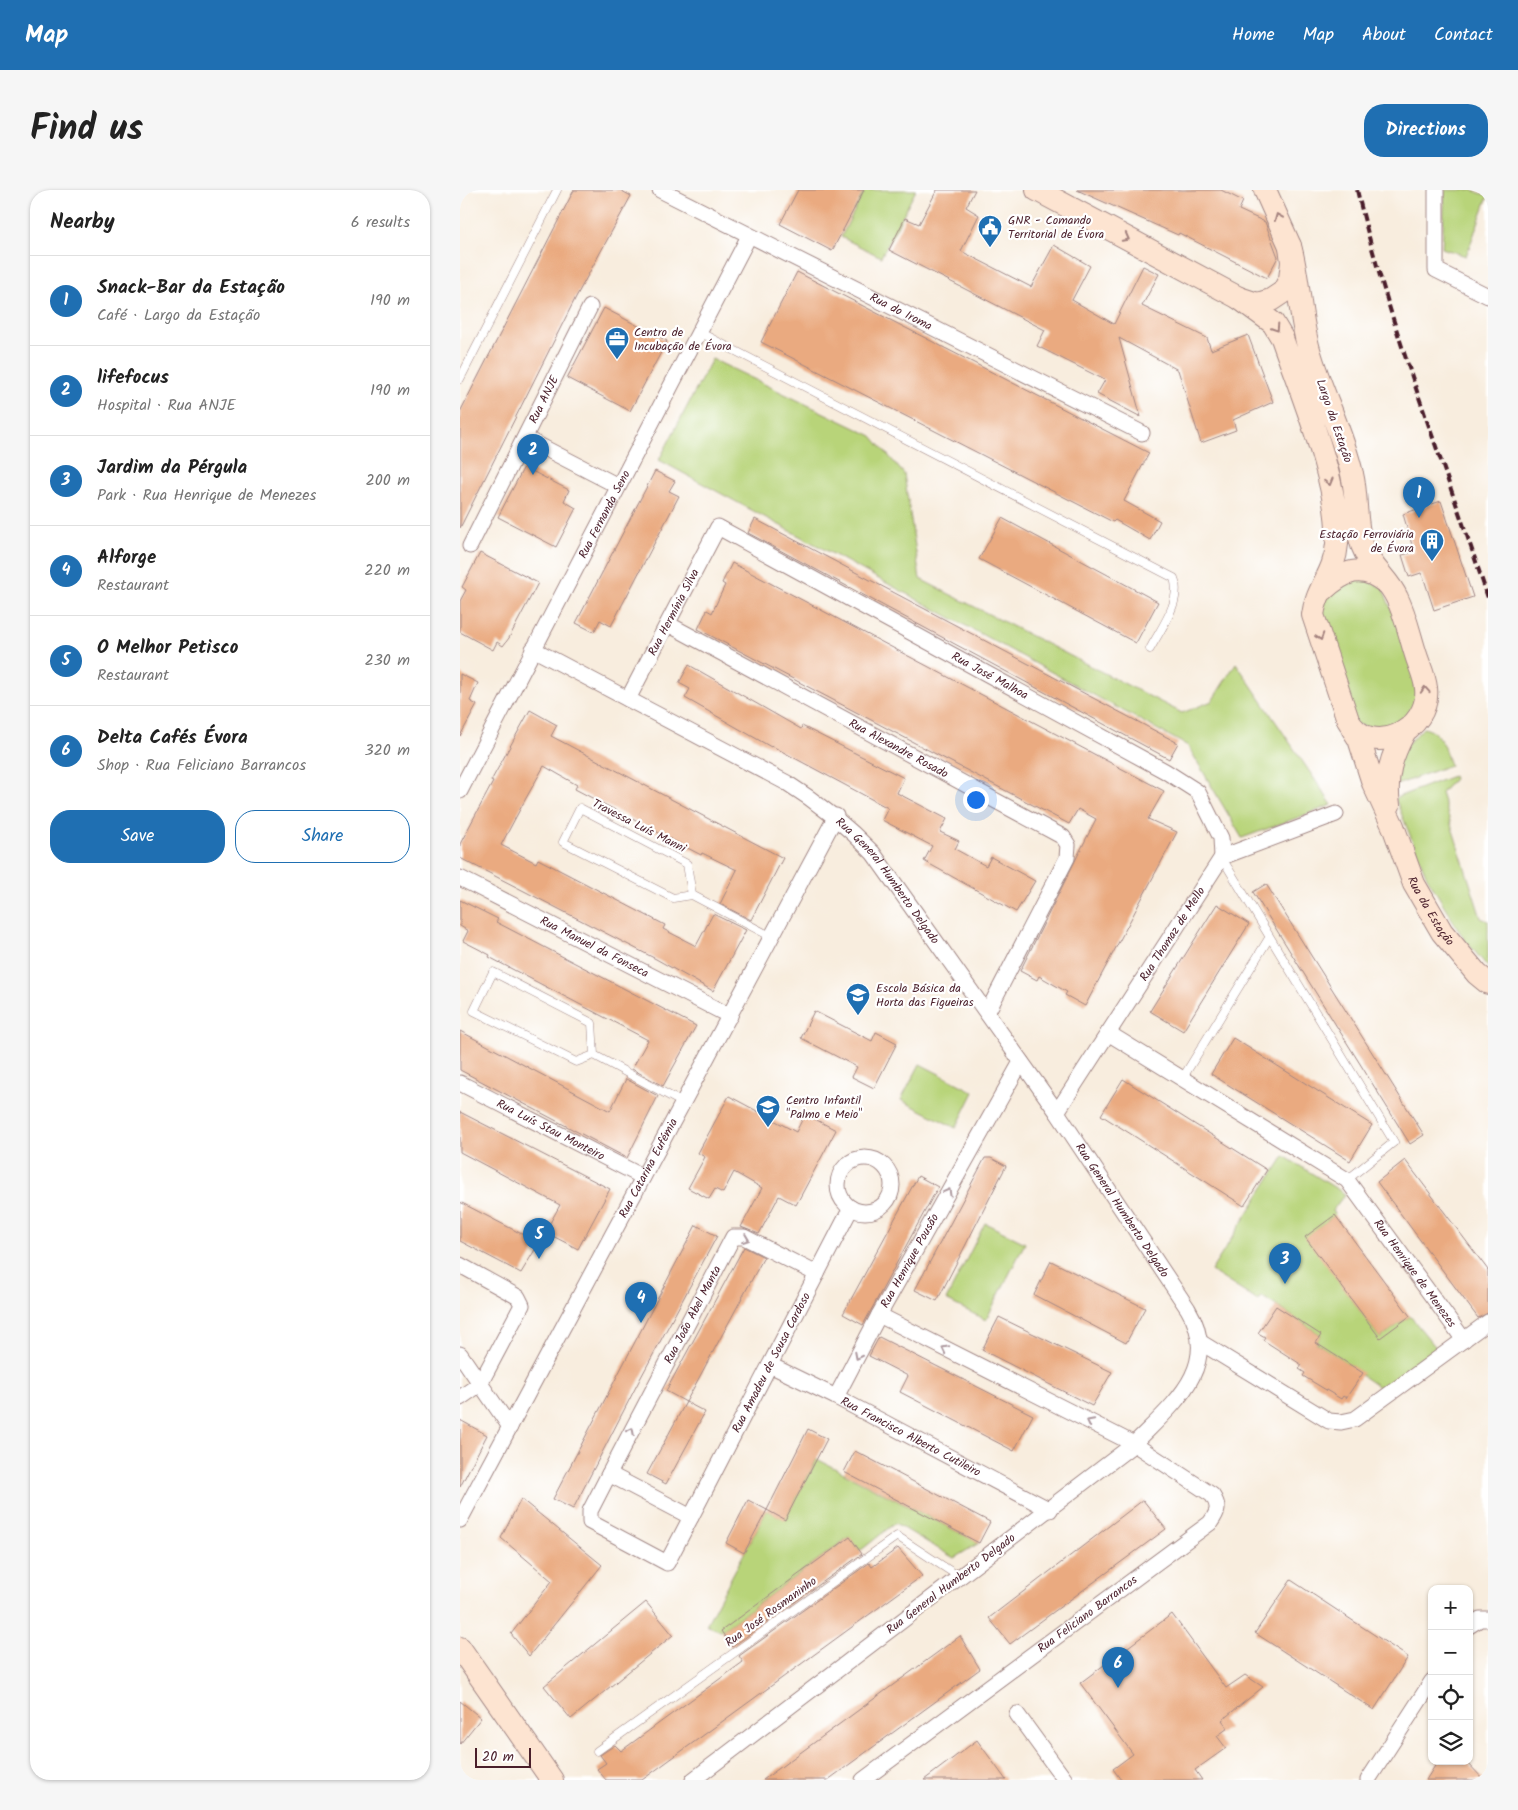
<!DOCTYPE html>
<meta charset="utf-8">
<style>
:root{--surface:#fff;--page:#f6f6f6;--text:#222;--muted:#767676;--line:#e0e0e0;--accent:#1f6fb2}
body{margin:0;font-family:Kalam,sans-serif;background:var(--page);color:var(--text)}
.controls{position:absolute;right:15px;bottom:15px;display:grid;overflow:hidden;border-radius:10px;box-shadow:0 1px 4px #0004}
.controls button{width:45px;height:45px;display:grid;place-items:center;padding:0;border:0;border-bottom:1px solid var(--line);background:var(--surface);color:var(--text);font:25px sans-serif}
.scale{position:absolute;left:15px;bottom:12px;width:56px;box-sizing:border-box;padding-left:5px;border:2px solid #4a1f2b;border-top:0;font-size:14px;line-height:18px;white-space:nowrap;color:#4a1f2b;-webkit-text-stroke:4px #fff;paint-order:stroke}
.you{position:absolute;left:515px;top:609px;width:18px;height:18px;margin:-12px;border:4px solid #fff;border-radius:50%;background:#1a73e8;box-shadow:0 0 0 8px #1a73e833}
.badge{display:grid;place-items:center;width:32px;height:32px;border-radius:50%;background:var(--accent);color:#fff;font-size:16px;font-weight:700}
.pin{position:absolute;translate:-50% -41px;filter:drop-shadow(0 1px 2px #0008)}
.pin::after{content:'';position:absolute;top:26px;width:18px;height:15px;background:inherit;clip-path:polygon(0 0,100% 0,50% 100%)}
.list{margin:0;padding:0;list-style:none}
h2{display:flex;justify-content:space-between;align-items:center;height:65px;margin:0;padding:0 20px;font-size:21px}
h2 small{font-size:16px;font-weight:400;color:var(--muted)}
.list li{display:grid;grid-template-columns:32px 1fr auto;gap:15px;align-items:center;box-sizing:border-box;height:90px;padding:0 20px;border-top:1px solid var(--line)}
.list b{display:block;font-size:19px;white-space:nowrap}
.list p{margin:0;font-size:16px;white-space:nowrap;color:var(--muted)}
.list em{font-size:16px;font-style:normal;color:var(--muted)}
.actions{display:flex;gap:10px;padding:15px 20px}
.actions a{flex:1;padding:11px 0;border:1px solid var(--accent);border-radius:20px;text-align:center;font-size:18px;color:var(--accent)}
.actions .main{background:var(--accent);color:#fff}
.icon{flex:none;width:28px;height:28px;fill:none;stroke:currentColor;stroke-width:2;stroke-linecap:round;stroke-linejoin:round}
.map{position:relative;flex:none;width:1028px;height:1590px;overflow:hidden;border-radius:20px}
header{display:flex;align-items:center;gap:30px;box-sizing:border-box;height:70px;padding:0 25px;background:var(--accent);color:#fff}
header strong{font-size:24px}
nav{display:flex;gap:28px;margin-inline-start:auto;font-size:18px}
.intro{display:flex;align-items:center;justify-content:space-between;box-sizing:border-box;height:120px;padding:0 30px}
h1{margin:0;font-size:35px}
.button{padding:12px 22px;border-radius:20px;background:var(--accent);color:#fff;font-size:18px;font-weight:700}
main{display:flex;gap:30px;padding:0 30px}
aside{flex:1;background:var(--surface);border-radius:20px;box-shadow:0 1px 4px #0004}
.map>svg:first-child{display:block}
</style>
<header>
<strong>Map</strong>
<nav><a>Home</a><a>Map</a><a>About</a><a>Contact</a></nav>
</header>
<div class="intro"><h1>Find us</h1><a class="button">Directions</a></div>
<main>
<aside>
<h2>Nearby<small>6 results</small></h2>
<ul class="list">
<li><span class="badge">1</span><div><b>Snack-Bar da Estação</b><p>Café · Largo da Estação</p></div><em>190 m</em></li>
<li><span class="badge">2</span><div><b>lifefocus</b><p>Hospital · Rua ANJE</p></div><em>190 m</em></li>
<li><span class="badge">3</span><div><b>Jardim da Pérgula</b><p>Park · Rua Henrique de Menezes</p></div><em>200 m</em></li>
<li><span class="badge">4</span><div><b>Alforge</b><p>Restaurant</p></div><em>220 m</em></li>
<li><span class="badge">5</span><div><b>O Melhor Petisco</b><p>Restaurant</p></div><em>230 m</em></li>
<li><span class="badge">6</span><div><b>Delta Cafés Évora</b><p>Shop · Rua Feliciano Barrancos</p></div><em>320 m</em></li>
</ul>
<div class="actions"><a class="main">Save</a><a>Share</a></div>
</aside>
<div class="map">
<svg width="1028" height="1590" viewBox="0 0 1028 1590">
<rect width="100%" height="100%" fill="#fff"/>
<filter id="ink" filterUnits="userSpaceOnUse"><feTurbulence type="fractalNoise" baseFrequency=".02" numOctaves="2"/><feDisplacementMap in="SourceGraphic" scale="10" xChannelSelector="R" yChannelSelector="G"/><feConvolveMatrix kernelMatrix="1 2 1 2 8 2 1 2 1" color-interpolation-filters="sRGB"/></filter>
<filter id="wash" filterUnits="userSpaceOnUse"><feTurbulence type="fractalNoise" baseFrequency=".0096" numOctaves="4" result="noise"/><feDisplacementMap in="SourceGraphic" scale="20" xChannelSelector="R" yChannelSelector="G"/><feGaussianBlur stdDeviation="1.12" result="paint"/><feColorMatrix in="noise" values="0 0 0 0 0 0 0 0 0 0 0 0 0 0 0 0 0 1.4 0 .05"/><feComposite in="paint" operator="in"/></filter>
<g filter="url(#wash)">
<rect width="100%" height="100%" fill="#f8edde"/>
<path fill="#b8d479" stroke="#817a52" d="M405,0H456L421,67L381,47Z
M985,0H1012L1028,6L1006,66L982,58Z
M252,169L412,246L444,284L460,389L722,523L752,511L776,473L872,615L782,648L728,556L199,270Z
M899,387L923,398L960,496L958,515L930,542L895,534L860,417L865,406Z
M963,538C982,541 984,559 990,575L931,597L936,566Z
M993,586L994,589L981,603L1021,728L1028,731V777L1004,749L967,687L935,608Z
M460,874L514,902L496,938L441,910Z
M824,966L885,1004L872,1021L875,1025L846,1047L920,1148L950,1126L978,1160L923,1200L901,1185L902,1183L856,1153L861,1145L801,1106L798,1111L751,1081Z
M525,1033L565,1053L526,1130L486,1110Z
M357,1269L519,1353L494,1368L435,1333L400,1361L389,1347L261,1441L246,1435L307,1320L325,1329Z"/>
<g id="blocks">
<path fill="#eaaa80" d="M114,0H160L171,6L116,107L0,338V222Z
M338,0H404L372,61L320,34Z
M477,0H515L506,17L519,25L501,61L571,97L594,55L630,76L612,110L654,134L683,76L699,84L682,116L747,148L751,160L788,145L813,212L773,230L776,240L741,253L718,180L659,148L681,227L637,204L645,190L577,156L585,140L429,60L445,28L459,34Z
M617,0H761L783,11L779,20L805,32L818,67L807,88L719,43L718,45Z
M337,82L689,263L664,311L700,331L690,350L655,330L653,332L301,152Z
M144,118L207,151L170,221L107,188Z
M64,277L109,300L104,311L116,318L96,357L38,327Z
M195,281L215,291L209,301L219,306L151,436L140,430L134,442L116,433Z
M981,311L1013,407L974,420L964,389L961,383L949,387L942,365L954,362L943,324Z
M542,328L698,412L676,453L519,369Z
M295,329L718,553L709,569L288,343Z
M20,363L78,393L49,448L43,456L37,452L33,460L0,442V411L6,400L2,397Z
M272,373L704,601L688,629L717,642L625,816L605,805L607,802L579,786L577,790L560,781L636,629L618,619L609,634L238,439L247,420L252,423L265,395L262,393Z
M229,475L341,539L342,536L444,588L437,603L487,629L480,642L499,651L495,659L526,676L531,667L575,691L556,722L464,671L472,656L422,630L428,618L312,556L311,557L225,508L230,499L219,493Z
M0,484L18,493L10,511L17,515L0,546Z
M70,520L97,535L91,546L323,668L291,730L260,714L277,680L242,663L241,665L115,599L117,595L84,576L65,610L41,655L76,673L78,669L205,735L203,739L236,756L253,724L286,740L253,801L196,769L0,668V654L33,592L31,591Z
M806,694L964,945L950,954L793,702Z
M0,710L38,729L36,732L236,836L203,896L172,879L188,850L29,767L30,765L3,751L8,741L0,736Z
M757,714L789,734L723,841L690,821Z
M354,821L412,851L416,842L437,853L414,898L392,887L397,877L341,848Z
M0,841L150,921L166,889L198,906L167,968L0,880Z
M773,848L912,935L890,971L751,884Z
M663,889L807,980L784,1016L641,925Z
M269,906L336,942L345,924L376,940L336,1015L319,1006L299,1044L281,1037L302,998L274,982L263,1003L255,999L249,1009L228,998L245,967L238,963Z
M0,922L150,999L118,1059L85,1042L100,1015L0,962Z
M525,968H531L546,976L477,1111L455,1100Z
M945,970L1028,1080V1123L1018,1128L917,992Z
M458,986L478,997L403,1135L383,1124Z
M0,1012L79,1053L61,1083L0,1051Z
M875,1025L950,1126L920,1148L845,1047Z
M236,1035L257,1046L180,1189L113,1319L93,1309Z
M284,1057L304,1067L226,1212L206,1201Z
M591,1071L685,1118L666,1153L574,1105Z
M816,1116L861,1145L856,1153L903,1183L886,1208L883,1206L881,1209L843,1186L845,1183L839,1179L842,1175L803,1150L805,1147L798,1143Z
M539,1127L652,1182L632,1216L522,1160Z
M419,1147L573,1225L554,1261L440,1202L448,1186L409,1166Z
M226,1212L245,1222L206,1294L187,1284Z
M0,1230L27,1245L0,1297Z
M348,1239L367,1249L325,1330L307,1320Z
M395,1261L530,1332L519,1353L384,1282Z
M61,1309L142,1375L69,1466L51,1444L92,1391L41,1348Z
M288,1310L307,1320L284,1363L266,1353Z
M683,1310L706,1339L550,1454L529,1428Z
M390,1347L402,1364L272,1457L261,1441Z
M438,1358L462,1386L182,1590H146L137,1579L146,1573L140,1565L155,1555L161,1561L283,1472L279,1466L409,1373L412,1377Z
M831,1390L948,1467L914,1520L795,1443Z
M186,1412L213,1445L111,1529L84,1496Z
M712,1424L766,1498L785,1485L803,1497L762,1530L768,1538L757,1546L766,1558L735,1580L742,1590H661L653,1579L673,1564L620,1493Z
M500,1446L520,1479L368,1590H303Z
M0,1511L21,1528L0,1554Z
M517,1550L546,1590H464Z
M978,1571H1006L1024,1590H966Z"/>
</g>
</g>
<g filter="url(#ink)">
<use href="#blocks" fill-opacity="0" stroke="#a18684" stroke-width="1"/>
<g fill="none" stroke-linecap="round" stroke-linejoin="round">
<defs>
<path id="lane" d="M239,142L714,388C722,412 701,438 690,459
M0,189L97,0
M762,668L934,952L887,990
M232,705L213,708L103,652L120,618L227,674L232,705L312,747
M134,865L116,872L14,821L33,782L132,833L134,865L223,913
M722,889L809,748
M137,1561L437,1346L501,1388"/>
<g id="street">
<path id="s1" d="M200,0L682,243"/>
<path d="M976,0V80L1028,106"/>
<path d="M65,248L158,296"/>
<path id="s2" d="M10,356L130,117"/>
<path id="s3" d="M208,434L603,647L608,655L607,668L527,823"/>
<path id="s4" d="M73,459L327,593C359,613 386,635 413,663L597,922L728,1119C763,1177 711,1216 674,1254L233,1590"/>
<path id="s5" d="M168,509L258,337L705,581L738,602L761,648L762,667"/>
<path id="s6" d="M0,601L289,46"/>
<path id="s7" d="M0,688L270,826"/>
<path id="s8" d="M648,843L887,990L1004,1150"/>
<path id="s9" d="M0,893L183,987"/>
<path id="s10" d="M597,922L762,667L876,624"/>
<circle cx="405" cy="995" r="27"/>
<path d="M0,1075L58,1107L62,1115L20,1194L0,1208"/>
<path d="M740,1152L869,1231L881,1232L895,1229L1028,1132"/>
<path d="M0,1164L50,1237"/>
<path id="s11" d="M310,1175L376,1207L590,1320"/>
<path d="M376,1207L419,1125"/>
<path id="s12" d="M149,1284L273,1047H284L357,1084"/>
<path d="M149,1284L231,1327L207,1373L130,1332V1321Z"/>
<path id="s13" d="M231,1327L391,1018"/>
<path id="s14" d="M0,1330L376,626"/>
<path d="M1009,1436L1020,1429H1028"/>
<path d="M557,1524L605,1590"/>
<path id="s15" d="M403,1590L750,1333C758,1322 760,1317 752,1305L674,1254L419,1125L561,872"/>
<path d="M908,1590L972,1491"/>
</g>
<g id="secondary">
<path d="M577,0L779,108L797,114L811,110L823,102L830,89L832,72L830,56L805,0"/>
<path d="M779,108L813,133L822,148C841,203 881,297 877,354C875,383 856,399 853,425L888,530C910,570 971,541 966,498C965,487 959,475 956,465C950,447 946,426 937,408C928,388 911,379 902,355C894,331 898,308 892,284C883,243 862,204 850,163C839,128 840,91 830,56"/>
<path d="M863,400C884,381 901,373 925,392"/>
<path id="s16" d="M892,538L899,549L913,593L933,636L954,694L982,742L1017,784L1028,793"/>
<path d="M929,615C925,586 931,567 945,541"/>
<path d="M0,1458L92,1590"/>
</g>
</defs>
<use href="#lane" stroke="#a18684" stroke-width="9"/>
<use href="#street" stroke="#a18684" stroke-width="17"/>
<use href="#secondary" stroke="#a18684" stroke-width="24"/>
<use href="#lane" stroke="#fff" stroke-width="8"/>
<use href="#street" stroke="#fff" stroke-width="15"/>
<use href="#secondary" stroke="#fde4d1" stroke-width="22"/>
<path stroke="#4a1f2b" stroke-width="4" stroke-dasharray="8 4" stroke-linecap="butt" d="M897,0C930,139 984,273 1028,408"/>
</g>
<defs><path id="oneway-chevron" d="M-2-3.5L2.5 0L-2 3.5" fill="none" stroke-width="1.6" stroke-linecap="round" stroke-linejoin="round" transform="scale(1.25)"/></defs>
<g stroke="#a4827e">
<use href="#oneway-chevron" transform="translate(818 27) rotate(-112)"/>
<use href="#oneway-chevron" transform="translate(666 48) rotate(28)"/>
<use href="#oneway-chevron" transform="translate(816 138) rotate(57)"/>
<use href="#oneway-chevron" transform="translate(869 292) rotate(75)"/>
<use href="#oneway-chevron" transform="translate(860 447) rotate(71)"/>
<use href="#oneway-chevron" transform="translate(965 500) rotate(-94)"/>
</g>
<g stroke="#ae9aa0">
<use href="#oneway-chevron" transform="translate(488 1002) rotate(-61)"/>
<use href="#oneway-chevron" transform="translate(286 1049) rotate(21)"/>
<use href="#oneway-chevron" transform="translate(485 1159) rotate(-153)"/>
<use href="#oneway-chevron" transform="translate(398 1166) rotate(117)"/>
<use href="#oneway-chevron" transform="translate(630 1232) rotate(-153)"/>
<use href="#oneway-chevron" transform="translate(171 1241) rotate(-63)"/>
</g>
</g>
<defs>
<symbol id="civic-pin" viewBox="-11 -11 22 30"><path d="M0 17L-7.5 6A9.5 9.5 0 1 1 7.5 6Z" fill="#1f6fb2" stroke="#fff"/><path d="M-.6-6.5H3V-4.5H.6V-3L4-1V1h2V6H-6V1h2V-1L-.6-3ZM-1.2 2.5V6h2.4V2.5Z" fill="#fff"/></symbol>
<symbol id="office-pin" viewBox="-11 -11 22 30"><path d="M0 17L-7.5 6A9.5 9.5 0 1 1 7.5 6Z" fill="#1f6fb2" stroke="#fff"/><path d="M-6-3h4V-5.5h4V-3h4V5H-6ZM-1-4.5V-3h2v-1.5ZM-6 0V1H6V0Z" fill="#fff"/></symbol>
<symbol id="building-pin" viewBox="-11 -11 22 30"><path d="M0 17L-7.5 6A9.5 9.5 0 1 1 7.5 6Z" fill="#1f6fb2" stroke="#fff"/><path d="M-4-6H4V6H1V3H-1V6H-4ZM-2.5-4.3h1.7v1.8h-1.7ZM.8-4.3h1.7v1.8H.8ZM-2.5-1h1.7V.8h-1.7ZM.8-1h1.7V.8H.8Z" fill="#fff"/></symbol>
<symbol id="school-pin" viewBox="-11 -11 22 30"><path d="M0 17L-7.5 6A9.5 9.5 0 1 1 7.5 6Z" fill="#1f6fb2" stroke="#fff"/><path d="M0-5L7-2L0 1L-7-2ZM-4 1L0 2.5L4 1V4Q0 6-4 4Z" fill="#fff"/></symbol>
</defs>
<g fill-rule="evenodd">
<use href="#civic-pin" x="516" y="23" width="28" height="38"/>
<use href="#office-pin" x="143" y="135" width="28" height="38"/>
<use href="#building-pin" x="958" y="337" width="28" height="38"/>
<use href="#school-pin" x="384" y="791" width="28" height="38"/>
<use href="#school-pin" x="294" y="903" width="28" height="38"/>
</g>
<g text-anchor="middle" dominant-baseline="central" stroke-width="4.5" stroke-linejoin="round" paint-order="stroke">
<g font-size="12" fill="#4a1f2b" stroke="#fff" text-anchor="start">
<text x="548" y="30">GNR - Comando<tspan x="548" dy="14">Territorial de Évora</tspan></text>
<text x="174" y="142">Centro de<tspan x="174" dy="14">Incubação de Évora</tspan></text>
<text x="954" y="344" text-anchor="end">Estação Ferroviária<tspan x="954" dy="14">de Évora</tspan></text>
<text x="416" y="798">Escola Básica da<tspan x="416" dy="14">Horta das Figueiras</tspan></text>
<text x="326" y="910">Centro Infantil<tspan x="326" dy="14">"Palmo e Meio"</tspan></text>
</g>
<g font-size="12" fill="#4a1f2b" stroke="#fff">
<text stroke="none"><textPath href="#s1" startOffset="270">Rua do Iroma</textPath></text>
<text stroke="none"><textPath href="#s2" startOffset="164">Rua ANJE</textPath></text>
<text transform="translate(874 231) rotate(71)">Largo da Estação</text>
<text stroke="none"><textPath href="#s6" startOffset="312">Rua Fernanda Seno</textPath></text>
<text stroke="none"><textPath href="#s5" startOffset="98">Rua Hermínia Silva</textPath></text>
<text stroke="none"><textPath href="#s5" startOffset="504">Rua José Malhoa</textPath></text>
<text stroke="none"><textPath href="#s3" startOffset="262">Rua Alexandre Rosado</textPath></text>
<text transform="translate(179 636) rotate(27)">Travessa Luís Manni</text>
<text stroke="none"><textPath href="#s4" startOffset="429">Rua General Humberto Delgado</textPath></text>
<text stroke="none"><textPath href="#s16" startOffset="200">Rua da Estação</textPath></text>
<text stroke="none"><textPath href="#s10" startOffset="212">Rua Thomaz de Mello</textPath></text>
<text stroke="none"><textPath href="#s7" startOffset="151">Rua Manuel da Fonseca</textPath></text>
<text stroke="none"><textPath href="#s9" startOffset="102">Rua Luís Stau Monteiro</textPath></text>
<text stroke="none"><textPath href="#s14" startOffset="399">Rua Catarina Eufémia</textPath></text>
<text stroke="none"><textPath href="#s4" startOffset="834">Rua General Humberto Delgado</textPath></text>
<text stroke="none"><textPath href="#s15" startOffset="904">Rua Henrique Pousão</textPath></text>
<text stroke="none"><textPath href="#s8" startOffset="396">Rua Henrique de Menezes</textPath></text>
<text stroke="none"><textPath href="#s12" startOffset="180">Rua João Abel Manta</textPath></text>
<text stroke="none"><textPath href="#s13" startOffset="174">Rua Amadeu de Sousa Cardoso</textPath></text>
<text stroke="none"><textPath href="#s11" startOffset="158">Rua Francisco Alberto Cutileiro</textPath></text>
<text transform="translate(491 1394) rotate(-37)">Rua General Humberto Delgado</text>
<text transform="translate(311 1422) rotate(-36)">Rua José Rosmaninho</text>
<text stroke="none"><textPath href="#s15" startOffset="279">Rua Feliciano Barrancos</textPath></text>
</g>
</g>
</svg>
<div class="controls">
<button>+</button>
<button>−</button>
<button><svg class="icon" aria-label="locate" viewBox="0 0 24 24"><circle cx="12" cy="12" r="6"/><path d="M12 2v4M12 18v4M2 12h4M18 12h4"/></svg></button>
<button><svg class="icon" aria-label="layers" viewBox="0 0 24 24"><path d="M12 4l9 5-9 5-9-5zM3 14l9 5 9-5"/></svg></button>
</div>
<div class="scale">20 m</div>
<div class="you"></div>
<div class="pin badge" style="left:959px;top:328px">1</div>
<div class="pin badge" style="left:73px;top:285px">2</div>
<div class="pin badge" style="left:825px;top:1094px">3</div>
<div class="pin badge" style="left:181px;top:1133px">4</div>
<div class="pin badge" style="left:79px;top:1069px">5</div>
<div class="pin badge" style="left:658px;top:1498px">6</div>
</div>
</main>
